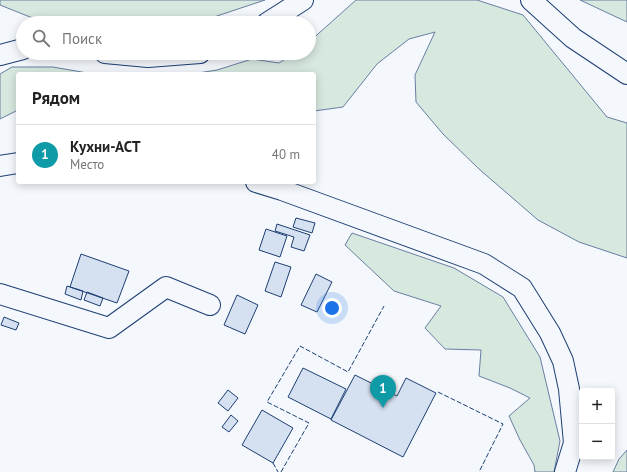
<!DOCTYPE html>
<html lang="ru">
<meta charset="utf-8">
<style>
:root{--surface:#fff;--page:#f6f6f6;--text:#222;--muted:#767676;--line:#e0e0e0;--accent:#c62828}
body{margin:0;font-family:"PT Sans",sans-serif;background:var(--page);color:var(--text)}
.controls{position:absolute;right:12px;bottom:12px;display:grid;overflow:hidden;border-radius:4px;box-shadow:0 2px 10px #0003}
.controls button{width:36px;height:36px;display:grid;place-items:center;padding:0;border:0;border-bottom:1px solid var(--line);background:var(--surface);color:var(--text);font:20px sans-serif}
.you{position:absolute;left:332px;top:308px;width:14px;height:14px;margin:-10px;border:3px solid #fff;border-radius:50%;background:#1a73e8;box-shadow:0 0 0 6px #1a73e833}
.badge{display:grid;place-items:center;width:26px;height:26px;border-radius:50%;background:var(--accent);color:#fff;font-size:13px;font-weight:700}
.pin{position:absolute;translate:-50% -33px;filter:drop-shadow(0 1px 2px #0008)}
.pin::after{content:'';position:absolute;top:21px;width:14px;height:12px;background:inherit;clip-path:polygon(0 0,100% 0,50% 100%)}
.list{margin:0;padding:0;list-style:none}
h2{display:flex;justify-content:space-between;align-items:center;height:52px;margin:0;padding:0 16px;font-size:17px}
h2 small{font-size:13px;font-weight:400;color:var(--muted)}
.list li{display:grid;grid-template-columns:26px 1fr auto;gap:12px;align-items:center;box-sizing:border-box;height:60px;padding:0 16px;border-top:1px solid var(--line)}
.list b{display:block;font-size:15px;white-space:nowrap}
.list p{margin:0;font-size:13px;white-space:nowrap;color:var(--muted)}
.list em{font-size:13px;font-style:normal;color:var(--muted)}
.icon{flex:none;width:22px;height:22px;fill:none;stroke:currentColor;stroke-width:2;stroke-linecap:round;stroke-linejoin:round}
.map{position:relative;flex:none;width:627px;height:472px;overflow:hidden}
.search{position:absolute;background:var(--surface);box-shadow:0 2px 10px #0003;left:16px;top:16px;width:300px;height:44px;display:flex;align-items:center;gap:10px;box-sizing:border-box;padding:0 14px;border-radius:22px;color:var(--muted);font-size:15px}
.panel{position:absolute;background:var(--surface);box-shadow:0 2px 10px #0003;left:16px;top:72px;width:300px;height:112px;border-radius:4px}
.map>svg:first-child{display:block}
</style>
<div class="map">
<svg width="627" height="472" viewBox="0 0 627 472">
<rect width="100%" height="100%" fill="#f4f7fb"/>
<path fill="#d7e8df" stroke="#687fa3" d="M0,0H265L196,23H45L0,5Z
M356,0H477L523,15L607,117L627,123V258L579,242L538,220L479,169L443,134L416,102L415,75L435,32L409,39L377,64L343,107L314,111V74H192L217,70L252,59L279,63L295,53H309V42Z
M580,0H627V22Z
M12,67H53L93,74H18V110L0,119V74Z
M352,233L454,268L503,297L540,357L560,441L554,472H535L534,465L520,440L509,416L530,398L510,388L479,376L481,350L445,349L425,328L441,306L394,291L345,245Z
M627,450V472H613L619,459Z"/>
<path fill="#d5e0f0" stroke="#1d3f73" d="M296,218L315,223L312,233L293,227Z
M277,224L310,235L304,251L291,247L294,237L275,231Z
M266,229L287,236L280,257L259,250Z
M81,254L129,271L117,303L70,287Z
M275,262L291,267L281,297L265,291Z
M316,274L332,282L317,312L301,305Z
M67,286L83,291L81,300L65,294Z
M87,292L103,298L100,306L84,300Z
M237,295L258,305L245,334L224,325Z
M4,317L19,323L16,330L1,325Z
M303,368L346,389L331,419L288,397Z
M355,375L397,396L406,378L436,393L403,457L331,420Z
M228,390L238,398L228,411L218,403Z
M262,410L293,428L273,463L242,445Z
M231,415L238,421L229,432L222,427Z"/>
<g fill="none" stroke-linecap="round" stroke-linejoin="round">
<defs>
<path id="minor" d="M531,0L573,38L627,74
M267,23L303,0
M105,53L148,57L200,53
M0,55L23,49
M0,166L18,163
M256,182L282,190L484,264L522,288L550,333L563,361L569,389L574,443L565,472
M0,294L109,328L166,287L210,305"/>
</defs>
<use href="#minor" stroke="#1d3f73" stroke-width="22"/>
<use href="#minor" stroke="#f4f7fb" stroke-width="20"/>
<path stroke="#1d3f73" stroke-width="1" stroke-dasharray="5 2" stroke-linecap="butt" d="M438,392L503,424L479,472
M273,463L278,472
M281,472L309,423L267,402L300,346L348,372L384,306"/>
</g>
</svg>
<div class="controls">
<button>+</button>
<button>−</button>
</div>
<div class="you"></div>
<div class="pin badge" style="left:383px;top:408px;background:#0f9aa8">1</div>
<div class="search"><svg class="icon" aria-label="search" viewBox="0 0 24 24"><circle cx="10" cy="10" r="6"/><path d="M15 15l6 6"/></svg>Поиск</div>
<section class="panel">
<h2>Рядом<small></small></h2>
<ul class="list">
<li><span class="badge" style="background:#0f9aa8">1</span><div><b>Кухни-АСТ</b><p>Место</p></div><em>40 m</em></li>
</ul>
</section>
</div>
